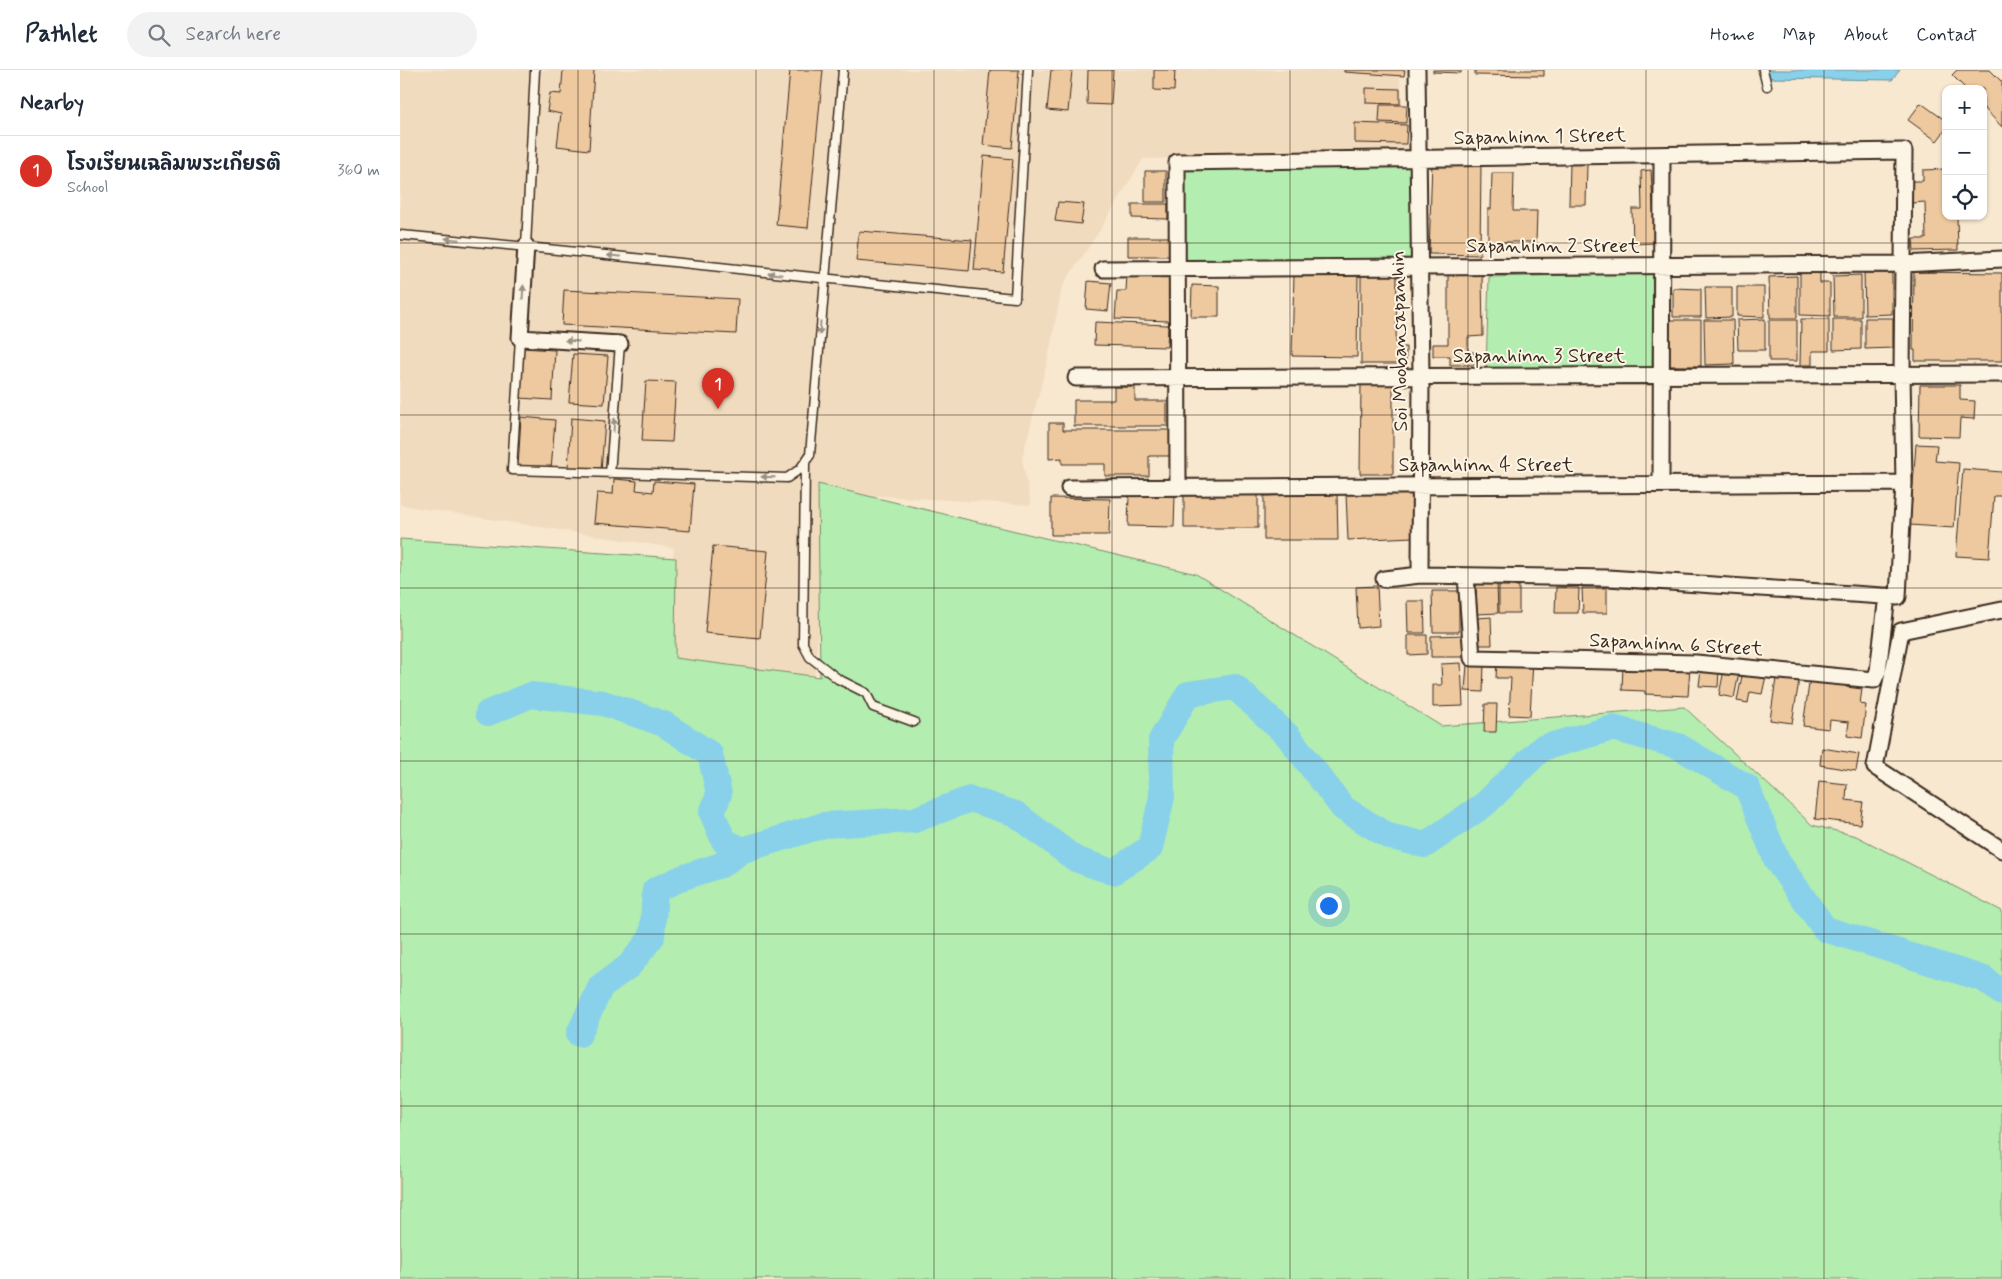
<!DOCTYPE html>
<meta charset="utf-8">
<style>
:root{--surface:#fff;--page:#f2f2f3;--text:#1f2937;--muted:#747a83;--line:#e0e1e3;--accent:#d93025}
body{margin:0;font-family:Mynerve,"Playpen Sans Thai",sans-serif;background:var(--page);color:var(--text)}
.controls{position:absolute;right:15px;top:15px;display:grid;overflow:hidden;border-radius:10px;box-shadow:0 1px 4px #0004}
.controls button{width:45px;height:45px;display:grid;place-items:center;padding:0;border:0;border-bottom:1px solid var(--line);background:var(--surface);color:var(--text);font:25px sans-serif}
.you{position:absolute;left:928px;top:835px;width:18px;height:18px;margin:-12px;border:4px solid #fff;border-radius:50%;background:#1a73e8;box-shadow:0 0 0 8px #1a73e833}
.badge{display:grid;place-items:center;width:32px;height:32px;border-radius:50%;background:var(--accent);color:#fff;font-size:16px;font-weight:700}
.pin{position:absolute;translate:-50% -41px;filter:drop-shadow(0 1px 2px #0008)}
.pin::after{content:'';position:absolute;top:26px;width:18px;height:15px;background:inherit;clip-path:polygon(0 0,100% 0,50% 100%)}
.list{margin:0;padding:0;list-style:none}
h2{display:flex;justify-content:space-between;align-items:center;height:65px;margin:0;padding:0 20px;font-size:21px}
h2 small{font-size:16px;font-weight:400;color:var(--muted)}
.list li{display:grid;grid-template-columns:32px 1fr auto;gap:15px;align-items:center;box-sizing:border-box;height:70px;padding:0 20px;border-top:1px solid var(--line)}
.list b{display:block;font-size:19px;white-space:nowrap}
.list p{margin:0;font-size:16px;white-space:nowrap;color:var(--muted)}
.list em{font-size:16px;font-style:normal;color:var(--muted)}
.icon{flex:none;width:28px;height:28px;fill:none;stroke:currentColor;stroke-width:2;stroke-linecap:round;stroke-linejoin:round}
.map{position:relative;flex:none;width:1602px;height:1209px;overflow:hidden}
header{display:flex;align-items:center;gap:30px;box-sizing:border-box;height:70px;padding:0 25px;background:var(--surface);border-bottom:1px solid var(--line)}
header strong{font-size:24px}
nav{display:flex;gap:28px;margin-inline-start:auto;font-size:18px}
.search{width:350px;height:45px;background:var(--page);display:flex;align-items:center;gap:12px;box-sizing:border-box;padding:0 18px;border-radius:28px;color:var(--muted);font-size:19px}
main{display:flex}
aside{flex:1;background:var(--surface)}
.map>svg:first-child{display:block}
</style>
<header>
<strong>Pathlet</strong>
<div class="search"><svg class="icon" aria-label="search" viewBox="0 0 24 24"><circle cx="10" cy="10" r="6"/><path d="M15 15l6 6"/></svg>Search here</div>
<nav><a>Home</a><a>Map</a><a>About</a><a>Contact</a></nav>
</header>
<main>
<aside>
<h2>Nearby<small></small></h2>
<ul class="list">
<li><span class="badge">1</span><div><b>โรงเรียนเฉลิมพระเกียรติ</b><p>School</p></div><em>360 m</em></li>
</ul>
</aside>
<div class="map">
<svg width="1602" height="1209" viewBox="0 0 1602 1209">
<rect width="100%" height="100%" fill="#f8e8d0"/>
<filter id="ink" filterUnits="userSpaceOnUse"><feTurbulence type="fractalNoise" baseFrequency=".02" numOctaves="2"/><feDisplacementMap in="SourceGraphic" scale="10" xChannelSelector="R" yChannelSelector="G"/><feConvolveMatrix kernelMatrix="1 2 1 2 8 2 1 2 1" color-interpolation-filters="sRGB"/></filter>
<g filter="url(#ink)">
<path fill="#f1dbbe" d="M0,0H999L1008,82L743,89L700,160L662,217L648,289L622,388L631,435L430,423L414,615L263,595L274,478L0,435Z"/>
<path fill="#b3edb0" stroke="#778c67" d="M1011,97V190L783,191L784,99Z
M1253,203L1252,297L1086,298L1089,207Z
M418,414L796,504L1041,656L1284,637L1412,755L1456,766L1602,841V1209H0V469L276,488L275,588L420,607Z"/>
<path fill="#89d1ea" stroke="#6a8e98" d="M1368,0H1500L1492,10L1370,8Z"/>
<g fill="none" stroke-linecap="round" stroke-linejoin="round">
<path stroke="#89d1ea" stroke-width="26" d="M88,643L131,625L203,633L264,654L310,684L319,724L312,743L324,771L343,780L424,755L514,750L570,729L616,744L675,789L713,802L750,778L762,727L761,670L788,624L835,617L888,666L943,738L988,766L1025,775L1085,734L1142,678L1213,658L1278,676L1347,717L1377,791L1425,859L1584,909L1602,923
M179,964L201,916L229,896L252,867L255,820L284,807L321,795L343,780"/>
</g>
<path fill="#eec99f" stroke="#3b2a1e" d="M163,0H194L189,80L157,76L161,44L147,41L150,23L161,24Z
M390,0H423L408,158L376,155Z
M590,0H619L612,78L583,75Z
M651,0H672L668,42L647,40Z
M688,0H713L711,35L687,34Z
M754,0H775L774,21L754,20Z
M944,0H1005L1004,6L944,2Z
M1033,0H1061V3L1033,2Z
M1075,0H1144V6L1075,5Z
M1557,0H1590L1601,11L1602,10V57L1583,37V19H1566L1552,5Z
M966,18L1000,19V34L966,33Z
M1521,33L1546,51V59L1537,71L1508,50Z
M980,35H1007L1006,53L979,52Z
M955,53L1007,55L1006,74L955,73Z
M584,86L613,89L603,202L574,200Z
M1032,91L1081,92L1080,185L1029,184Z
M1170,94H1187L1186,135H1169Z
M1546,99V146H1557L1558,180L1514,181L1513,169H1526L1525,132L1512,133L1511,111H1523V100Z
M1251,100L1255,173L1233,174L1232,139H1242L1241,101Z
M745,101H766V132H745Z
M1092,103H1114L1113,141H1137L1136,172H1102V174H1088V139H1091Z
M658,132L684,134L681,154L655,151Z
M732,134H768V149L732,148Z
M459,161L572,170L569,201L456,191Z
M728,167H770V186H728Z
M961,201H997L996,277H1006V294H961Z
M958,202L957,287L892,286L894,203Z
M1514,202L1602,203V291H1515V280H1513Z
M727,203L772,205L769,251L715,249L717,221H726Z
M1400,203H1420V213H1430V246L1400,245Z
M1464,203H1492V244L1465,245Z
M1048,204H1082L1083,266L1068,267V282H1074V295H1050V286H1033V274H1048Z
M1461,205V247H1434L1433,206Z
M1397,206V248H1370L1369,207Z
M688,211L711,213L708,241L686,239Z
M792,215L819,216V247H791Z
M1305,217H1332V247L1306,248Z
M1337,217H1364V247L1337,246Z
M1273,218L1301,219V247H1273Z
M164,220L338,229L336,264L162,255Z
M1465,248H1493V278L1465,279Z
M1365,249V280H1338L1337,250Z
M1401,249H1429V281H1412V295H1400Z
M1433,249H1461V279L1433,280Z
M1269,250H1301V296H1269Z
M1304,250H1333L1334,294L1305,295Z
M1369,250H1397V291H1369Z
M695,252L768,255L767,277L694,275Z
M122,278L155,280L152,330L119,328Z
M173,284L208,286L204,334L169,332Z
M246,311L276,312L272,372L242,371Z
M961,314H993V404H960Z
M1520,315H1560V330L1575,331L1574,349L1560,348L1559,367L1519,366Z
M714,317H735V331H767V356H674V330H714Z
M121,347L155,350L151,400L118,398Z
M171,348L205,351L201,401L168,399Z
M649,353H663V360H770V386H749V406H705V394H662V388L649,389Z
M1516,374L1537,375L1535,391L1559,393L1554,458L1510,455Z
M1563,399L1602,402V426H1594L1589,488L1556,486Z
M214,409L237,411L236,420L253,422L254,411L294,414L290,461L194,453L197,423L213,424Z
M1012,422L1013,467L948,470L946,424Z
M729,424L775,426L774,457L728,456Z
M784,424H858V458H784Z
M937,424L938,470H864V426Z
M651,428L710,429L709,465H651Z
M313,476L368,481L360,568L305,563Z
M1097,512L1098,543L1077,544L1076,513Z
M977,516L979,556L958,558L956,517Z
M1099,516H1119V543H1099Z
M1156,517L1179,518L1178,543H1155Z
M1182,518H1207V543H1183Z
M1032,521H1059V562H1033Z
M1007,531H1024L1025,563H1008Z
M1091,547L1092,575H1079L1077,548Z
M1008,565H1027V584L1008,585Z
M1067,565V587H1031V566Z
M1097,589L1133,590L1130,646L1109,645L1111,608H1096Z
M1061,593L1063,636L1033,637V615H1042L1041,594Z
M1067,594H1084L1083,622L1065,621Z
M1223,595L1290,597L1288,626L1245,624V621L1222,620Z
M1301,599L1319,600L1318,617L1299,616Z
M1324,600L1339,603L1334,628L1319,625Z
M1343,601L1366,606L1362,624L1350,622L1348,633L1337,631Z
M1377,602L1400,605L1392,653L1370,650Z
M1410,607L1446,612V617L1462,619L1460,634L1466,635L1462,668L1447,666L1449,652L1430,650L1429,659L1403,656Z
M1085,634H1097L1096,662H1084Z
M1422,678L1459,684L1456,701L1420,695Z
M1419,711L1447,714L1446,730L1463,732L1460,754L1415,749Z"/>
<g fill="none" stroke-linecap="round" stroke-linejoin="round">
<defs>
<path id="lane" d="M1363,0L1367,16
M0,165C205,183 410,208 615,228L628,0
M126,176L135,0
M120,268L112,400L387,408L400,399L410,385L443,0
M405,394L403,574L410,587L438,609L466,623L473,637L514,652
M210,404L220,274"/>
<path id="street" d="M126,176L120,268L220,274
M703,199L1503,194L1602,189
M676,308L1602,304
M1261,414L1262,85
M778,417L777,92L1504,81L1502,304L1504,413L1498,527L1208,508L1020,505
M669,418L1504,413
M1066,506L1072,588L1296,593L1474,610L1478,601L1487,526
M984,509L1020,505L1021,306L1017,0
M1602,540L1501,561L1475,697L1602,780"/>
</defs>
<use href="#lane" stroke="#3b2a1e" stroke-width="11"/>
<use href="#street" stroke="#3b2a1e" stroke-width="19"/>
<use href="#lane" stroke="#fcf5e5" stroke-width="8"/>
<use href="#street" stroke="#fcf5e5" stroke-width="15"/>
</g>
<defs><path id="oneway-solid" d="M-6-.8H1V-3.2L6.5 0L1 3.2V.8H-6Z" transform="scale(1.25)"/></defs>
<g fill="#9c9082">
<use href="#oneway-solid" transform="translate(52 169) rotate(-175)"/>
<use href="#oneway-solid" transform="translate(214 186) rotate(-174)"/>
<use href="#oneway-solid" transform="translate(375 204) rotate(-174)"/>
<use href="#oneway-solid" transform="translate(123 222) rotate(-86)"/>
<use href="#oneway-solid" transform="translate(420 258) rotate(95)"/>
<use href="#oneway-solid" transform="translate(172 271) rotate(-176)"/>
<use href="#oneway-solid" transform="translate(214 355) rotate(-85)"/>
<use href="#oneway-solid" transform="translate(368 407) rotate(-179)"/>
</g>
</g>
<path fill="none" stroke="#3b2a1e" stroke-width="1" stroke-opacity="0.55" d="M178,0V1209M356,0V1209M534,0V1209M712,0V1209M890,0V1209M1068,0V1209M1246,0V1209M1424,0V1209M0,173H1602M0,345H1602M0,518H1602M0,691H1602M0,864H1602M0,1036H1602"/>
<g text-anchor="middle" dominant-baseline="central" stroke-width="4" stroke-linejoin="round" paint-order="stroke">
<g font-size="20" fill="#3b2a1e" stroke="#fcf5e5">
<text transform="translate(1140 67) rotate(-1)">Sapanhinn 1 Street</text>
<text x="1153" y="176">Sapanhinn 2 Street</text>
<text transform="translate(1000 271) rotate(-91)">Soi Moobansapanhin</text>
<text x="1139" y="286">Sapanhinn 3 Street</text>
<text x="1086" y="395">Sapanhinn 4 Street</text>
<text transform="translate(1276 575) rotate(3)">Sapanhinn 6 Street</text>
</g>
</g>
</svg>
<div class="controls">
<button>+</button>
<button>−</button>
<button><svg class="icon" aria-label="locate" viewBox="0 0 24 24"><circle cx="12" cy="12" r="6"/><path d="M12 2v4M12 18v4M2 12h4M18 12h4"/></svg></button>
</div>
<div class="you"></div>
<div class="pin badge" style="left:318px;top:339px">1</div>
</div>
</main>
